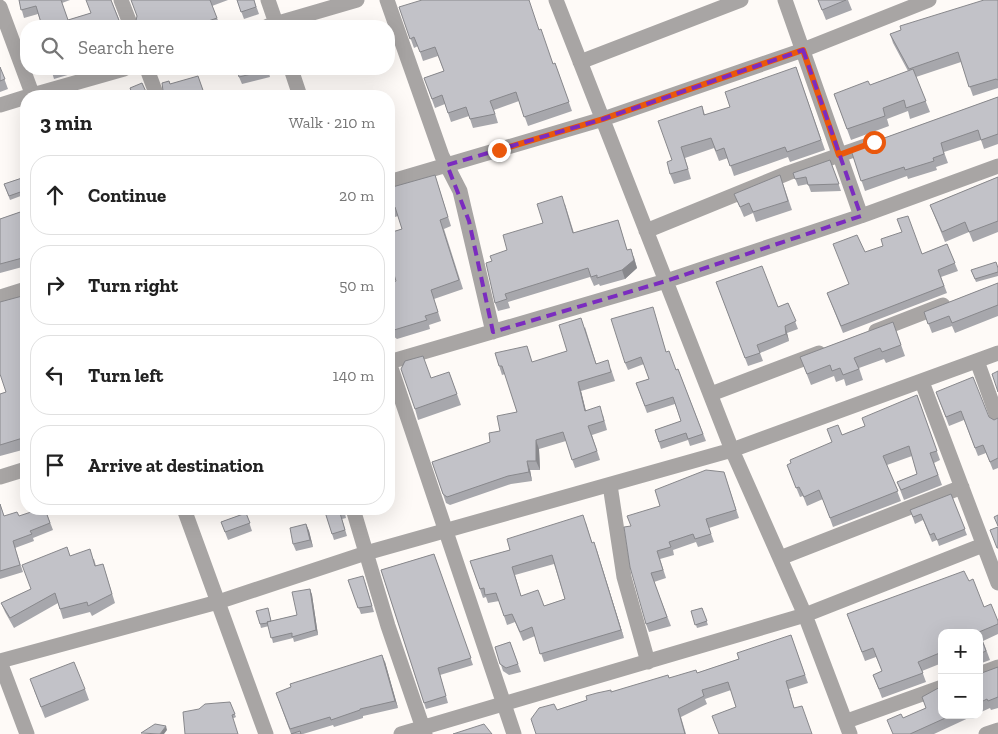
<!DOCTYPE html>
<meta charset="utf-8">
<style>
:root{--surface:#fff;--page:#f6f6f6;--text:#222;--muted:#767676;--line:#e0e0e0}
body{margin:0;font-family:"Zilla Slab",serif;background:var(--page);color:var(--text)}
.controls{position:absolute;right:15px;bottom:15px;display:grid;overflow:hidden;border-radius:10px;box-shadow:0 5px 20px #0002}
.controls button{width:45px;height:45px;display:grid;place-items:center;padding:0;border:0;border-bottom:1px solid var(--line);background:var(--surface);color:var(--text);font:25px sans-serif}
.stop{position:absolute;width:15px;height:15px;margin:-11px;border:4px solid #ea580c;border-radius:50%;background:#fff}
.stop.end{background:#ea580c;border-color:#fff;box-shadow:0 1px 5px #0008}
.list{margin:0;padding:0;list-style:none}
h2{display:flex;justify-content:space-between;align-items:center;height:65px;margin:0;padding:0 20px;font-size:21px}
h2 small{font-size:16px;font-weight:400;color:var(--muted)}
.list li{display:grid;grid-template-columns:32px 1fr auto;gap:15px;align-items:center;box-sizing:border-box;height:80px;margin:0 10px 10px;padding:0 10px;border:1px solid var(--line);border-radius:20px}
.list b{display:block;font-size:19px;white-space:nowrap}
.list em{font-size:16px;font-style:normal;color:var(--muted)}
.icon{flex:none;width:28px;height:28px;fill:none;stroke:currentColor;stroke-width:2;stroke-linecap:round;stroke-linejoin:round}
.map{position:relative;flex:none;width:998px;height:734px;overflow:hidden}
.search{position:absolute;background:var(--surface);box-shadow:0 5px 20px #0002;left:20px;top:20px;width:375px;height:55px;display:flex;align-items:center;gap:12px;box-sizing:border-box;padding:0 18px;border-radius:20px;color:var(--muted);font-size:19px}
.panel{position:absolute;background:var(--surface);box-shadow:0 5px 20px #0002;left:20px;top:90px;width:375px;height:425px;border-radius:20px}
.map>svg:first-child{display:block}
</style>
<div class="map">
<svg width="998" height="734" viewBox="0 0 998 734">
<rect width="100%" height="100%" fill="#fefaf7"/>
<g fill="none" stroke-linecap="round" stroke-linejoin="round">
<path stroke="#a8a5a4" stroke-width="15" d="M121,0L131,26
M268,0L277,26
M387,0L442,156L460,191L493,332
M556,0L732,450L805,615L850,734
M785,0L861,216
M0,7L33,96
M268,26L357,0
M580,62L741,0
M147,69L157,96
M291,69L300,96
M29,96L124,69
M0,105L26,97
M389,182L603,119L803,50L929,0
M646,231L788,173L871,144
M0,297L26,289
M876,331L943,305
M977,361L998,419
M389,362L666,281L861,216L998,166
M389,362L514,734
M922,382L998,583
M711,394L819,353
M0,477L26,469
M610,485L624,577L648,662
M184,509L266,734
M353,509L388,626L425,734
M780,558L962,487
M0,661L218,602L366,553L732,450L998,353
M0,662L27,734
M979,674L998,667
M847,721L942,687
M401,734L805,615L983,545
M986,734L998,730"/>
</g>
<path fill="#a7a7ac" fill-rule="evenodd" d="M19,0H70L62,3L68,20L91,13L111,0L122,26H42L38,14L24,18Z
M131,0H228L212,6L220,25L217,26H136L137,16Z
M237,0H254L259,14L244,19Z
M818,0H848L852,10L826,20Z
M998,0V88L973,96L961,62L916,77L930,112L910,119L908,111L887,119L889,126L851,140L834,94L870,85L908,71L893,43L890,34Z
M399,7L540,30L553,64L555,63L572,111L528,126L519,101L494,110L498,123L473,128L469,116L451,122L445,104L435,108L424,78L444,71L438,56L423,61L418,46L414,48Z
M0,67L8,89L0,92Z
M796,67L825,150L790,162L788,157L734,176L728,158L719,161L714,148L685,158L691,179L674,184L670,174L672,160L702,106L705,115L730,107Z
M47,69H88L54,79L51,69L47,70Z
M268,69L270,77L242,84L239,77Z
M998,97V144L984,149L981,140L944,152L948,163L936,167L937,170L908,179L907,176L865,191L851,150Z
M830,160L841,191L811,192L808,184L798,186L793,173Z
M435,175L451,226L444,229L463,289L434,299L441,321L429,325L430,329L397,339L389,333V284L396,281L389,260V233L402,229L398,216L389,219V188Z
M780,175L792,210L756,222L753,213L744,217L734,194Z
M998,177V232L973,242L969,232L945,242L930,205Z
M22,178L26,190V194L10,200L4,184Z
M565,204L574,233L618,220L627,250L634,257L637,268L625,279L600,286L599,284L594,286L590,277L508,302L510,308L498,311L495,303L492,261L543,223Z
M26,210V266L0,273V219Z
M947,244L958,271L941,277L947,293L843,333L827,293L849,284L865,252L922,254Z
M998,267V276L976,282L971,270Z
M716,282L778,307L788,303L798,329L787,333L789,341L760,353L763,361L748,366Z
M998,283V316L955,333L952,326L932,333L924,312Z
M26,295V449L0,456V394L6,392Z
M655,314L666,352L676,370L678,369L706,441L690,446L688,440L661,449L655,430L681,421L675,404L647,413L636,383L649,379L644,364L628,370L625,363Z
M893,322L905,356L886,363L884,359L859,368L863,380L846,386L844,379L836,382L834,376L811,385L800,357Z
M585,327L596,363L611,369L615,381L581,391L586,411L603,415L607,430L592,435L600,460L575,468L566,441L539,449L540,470H530L532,481L511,484L450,505L446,503L432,462L490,442L517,412L505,374L502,375L495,353L533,362L567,351Z
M449,372L461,405L418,420L415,409Z
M936,392L994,420L998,418V468L993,470L986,453L978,456L964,420L949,426Z
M917,395L940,460L934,463L942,485L904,500L897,482L917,474L912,456L887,465L901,501L833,527L823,499L807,506L803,496L800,497L787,465L832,442L842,435L865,426Z
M724,472L739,518L709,528L714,542L698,547L696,542L673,550L674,555L660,559L666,578L654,582L671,626L649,632L646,624L631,526L660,506Z
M951,494L967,535L939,546L937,540L932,542L923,520L915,524L910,510Z
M0,504L4,516H19L45,509L53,530L33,538L34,541L15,548L23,572L0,579Z
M324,509H344L346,518L342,519L347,536L334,540Z
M362,509H371L364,512Z
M246,513L252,531L228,540L221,522Z
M586,523L592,543L597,551L624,638L544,662L535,636L523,641L515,622L507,625L499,601L488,603L486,597L483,598L470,561L510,550ZM554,564L565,599L544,606L521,596L515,575Z
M306,524L309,531L313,547L296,551L293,544Z
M434,554L473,665L440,675L448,703L426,709L381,570Z
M70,556L94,559L96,566L103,564L115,603L92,616L90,612L63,619L58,603L14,628L5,612L1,603L31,589Z
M348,580L365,582L374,612L361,614Z
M969,581L984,607L998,621V634L983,641L990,660L979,664V633H942V663L922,671L926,682L882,698L873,675L882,671L876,657L865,661L847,614Z
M310,589L312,595L318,635L294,642L293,638L273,643L269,626L261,628L260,624L269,612L271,621L297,615Z
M702,608L708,625L697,628L691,611Z
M791,635L808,683L789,689L794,708L812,734L736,707L731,690L705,699L707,704L681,717L686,734H536L557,710L611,692L669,678L697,673L739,659Z
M510,642L521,672L509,675L503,671L495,647Z
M385,662L398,708L363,716V718L334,727L333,725L303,734H291L276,693Z
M998,667V708L991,710L990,708L979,713V674Z
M85,689L89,700L45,718L34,690Z
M230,702L236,717L234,718L199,709Z
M926,708L942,715H975L934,734H893L903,718Z"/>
<path fill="#88888c" d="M631,249L637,268L625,279L622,270Z
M785,326L787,333L789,341L786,334Z
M578,382L581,391L588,420L585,411Z
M536,440L539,449L540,470L536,461Z
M527,461L530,470L532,481L529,472Z
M306,524L309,531L313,547L310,540Z
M594,542L597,551L624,638L621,630Z
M310,589L312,595L318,635L316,630Z
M382,655L385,662L398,708L395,701Z
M166,726L167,730L164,734H160Z"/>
<path fill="#c2c2c8" stroke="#88888c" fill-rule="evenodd" d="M19,0H61L68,20L91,13L86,0H111L120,23L113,26H42L36,6L21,10Z
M131,0H210L217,18L194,26H136L135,25L137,16Z
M237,0H254L256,7L241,12Z
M422,0H529L539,30L541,29L553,64L555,63L569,102L524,117L516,92L490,101L495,114L470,119L466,107L448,113L442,95L432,99L424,78L444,71L435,47L420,52L414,37L410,39L399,7Z
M818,0H846L822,10Z
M984,0H998V80L996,79L969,87L958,52L909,69L890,34L901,30L900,26Z
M0,67L5,79L0,81Z
M796,67L821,140L787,152L785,147L730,166L724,148L716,151L711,138L681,147L688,169L670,174L667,162L672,160L658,121L702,106L704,115L730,107L725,92Z
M51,69H60L52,71Z
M237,69H267V70L239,77Z
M913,69L926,101L906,108L904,100L883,108L885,116L847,129L834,94L868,81L870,85Z
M198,76L205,96H158L163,91L162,83L169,81L170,84Z
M142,83L148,96H151H133L130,88Z
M232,93L233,96H217Z
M998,97V134L981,140L978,130L941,143L944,154L933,158L934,161L905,170L904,167L861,181L851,150Z
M830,160L839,184L808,185L806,177L795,179L793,173Z
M435,175L448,217L440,220L459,280L431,290L438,312L425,316L427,320L394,330L389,327V284L396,281L389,258V233L402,229L395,207L389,209V188Z
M780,175L788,201L753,212L749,203L740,207L734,194Z
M998,177V221L969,232L965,222L942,232L930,205Z
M22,178L26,190L9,196L4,184Z
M562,196L573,233L618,220L627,250L631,249L634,260L622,270L597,278V275L591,277L588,268L505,294L507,299L495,303L486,263L492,261L490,256L507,250L503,235L543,223L537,204Z
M26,210V257L0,264V219Z
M908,216L922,254L947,244L955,263L938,270L944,286L841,326L827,293L849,284L833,244L857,235L865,252L883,246L881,239L902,232L897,219Z
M996,262L998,268V272L975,279L971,270Z
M762,266L778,307L788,303L796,321L785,326L786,334L757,345L760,353L745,358L716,282Z
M998,283V305L952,323L949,316L928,324L924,312Z
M26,295V437L0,445V394L6,392L0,374V302Z
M653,307L666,352L669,351L676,370L678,369L703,434L688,439L686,433L659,442L655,430L681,421L673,397L645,406L636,383L649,379L641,357L625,363L611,319Z
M581,318L596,364L608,360L611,372L578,382L585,411L600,406L604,421L588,426L597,451L572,460L563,432L536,440V461H527L529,472L508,476L447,497L443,494L432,462L490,442L489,433L500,431L497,416L517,412L502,366H499L495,353L527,346L532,362L567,351L559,325Z
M893,322L901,345L882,352L880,348L854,358L859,369L843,375L840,368L832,371L830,365L807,374L800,357Z
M423,356L431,378L449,372L457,394L415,409L401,369L405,361Z
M998,371V392L992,374Z
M973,377L989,417L994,420L998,418V458L990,462L983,445L975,448L961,411L946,417L936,392Z
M917,395L937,451L930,453L938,475L901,490L897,482L917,474L909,446L883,456L898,491L830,518L819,490L804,497L799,487L796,488L787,465L791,463L790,460L832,442L827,429L838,425L842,435L865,426L862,418Z
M706,470L724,472L736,510L706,519L711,534L695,539L693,534L669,542L671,547L657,551L663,570L651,573L667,617L646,624L630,567L624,527L631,526L627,516L660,506L655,490Z
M951,494L965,529L937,540L934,533L930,535L921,514L913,517L910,510Z
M0,504L4,516L17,512L19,516L40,509H45L50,523L30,531L32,534L13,541L20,565L0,571Z
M324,509H343L344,512L340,513L345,530L332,534Z
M246,513L250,523L225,532L221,522Z
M583,515L592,543L594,542L621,630L540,654L532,627L520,632L512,614L504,616L496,593L485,595L484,588L480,589L470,561L510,550L507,539ZM552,555L565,599L544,606L538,590L521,596L512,567Z
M998,515V526L994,517Z
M306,524L310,540L293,544L290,528Z
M998,527V548H997L990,530Z
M67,547L70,556L90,549L95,566L103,564L112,594L88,606L87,602L60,609L55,593L10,618L1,603L31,589L22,565Z
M434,554L471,658L438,668L446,696L424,703L381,570Z
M964,571L969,581L973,579L984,607L991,604L998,621V624L979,632L986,651L979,654V633H942V652L918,662L923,673L879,689L873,675L882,671L873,648L862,652L847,614Z
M363,576L372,606L358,608L348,580Z
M310,589L316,630L292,637V633L271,638L267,622L297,615L292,592Z
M268,608L271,621L267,622L268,623L260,624L256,611Z
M702,608L707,621L695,625L691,611Z
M791,635L805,675L786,681L794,708L802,706L812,734H719L712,716L736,707L728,682L702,690L704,696L678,709L685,734H536L531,719L539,708L554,704L557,710L587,700L586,696L597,693L611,690V692L668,675L669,678L696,670L697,673L739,659L737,653Z
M510,642L518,664L506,668L500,664L495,647Z
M382,655L395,701L360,709V710L331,720L330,717L290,729L276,693L291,687L290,684Z
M74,662L85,689L41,707L30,679Z
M998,667V697L988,701L987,699L979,703V674Z
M942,686V715H952L910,734H893L887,720L901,714L903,718L926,708L922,697Z
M230,702L235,714L232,715L238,734H185L183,712L199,709L205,704Z
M155,724L166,726L160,734L141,733Z
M484,724L492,734H453Z
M300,731L301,734H291Z"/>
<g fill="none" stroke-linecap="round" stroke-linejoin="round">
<path stroke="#ea580c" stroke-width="6" d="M499,150L603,119L803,50L839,155L874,142"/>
</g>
<path fill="none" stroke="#7b2cbf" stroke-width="4" stroke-dasharray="10 6" stroke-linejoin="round" d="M803,50L861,216L666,281L493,332L469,221L447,165L603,119Z"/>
</svg>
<div class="controls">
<button>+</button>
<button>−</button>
</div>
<div class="stop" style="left:874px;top:142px"></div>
<div class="stop end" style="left:499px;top:150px"></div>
<div class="search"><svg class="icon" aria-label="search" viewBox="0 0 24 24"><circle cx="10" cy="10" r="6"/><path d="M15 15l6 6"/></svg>Search here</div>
<section class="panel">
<h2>3 min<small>Walk · 210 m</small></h2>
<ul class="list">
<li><svg class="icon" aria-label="ahead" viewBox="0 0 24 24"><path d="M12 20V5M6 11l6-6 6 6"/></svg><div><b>Continue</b></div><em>20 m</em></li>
<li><svg class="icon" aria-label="right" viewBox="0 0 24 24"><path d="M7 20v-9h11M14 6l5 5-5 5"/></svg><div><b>Turn right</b></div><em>50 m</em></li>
<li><svg class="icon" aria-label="left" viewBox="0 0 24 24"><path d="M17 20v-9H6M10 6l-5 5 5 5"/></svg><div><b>Turn left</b></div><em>140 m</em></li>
<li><svg class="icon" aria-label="arrive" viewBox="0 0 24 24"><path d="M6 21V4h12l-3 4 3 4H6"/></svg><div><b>Arrive at destination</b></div></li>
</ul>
</section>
</div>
